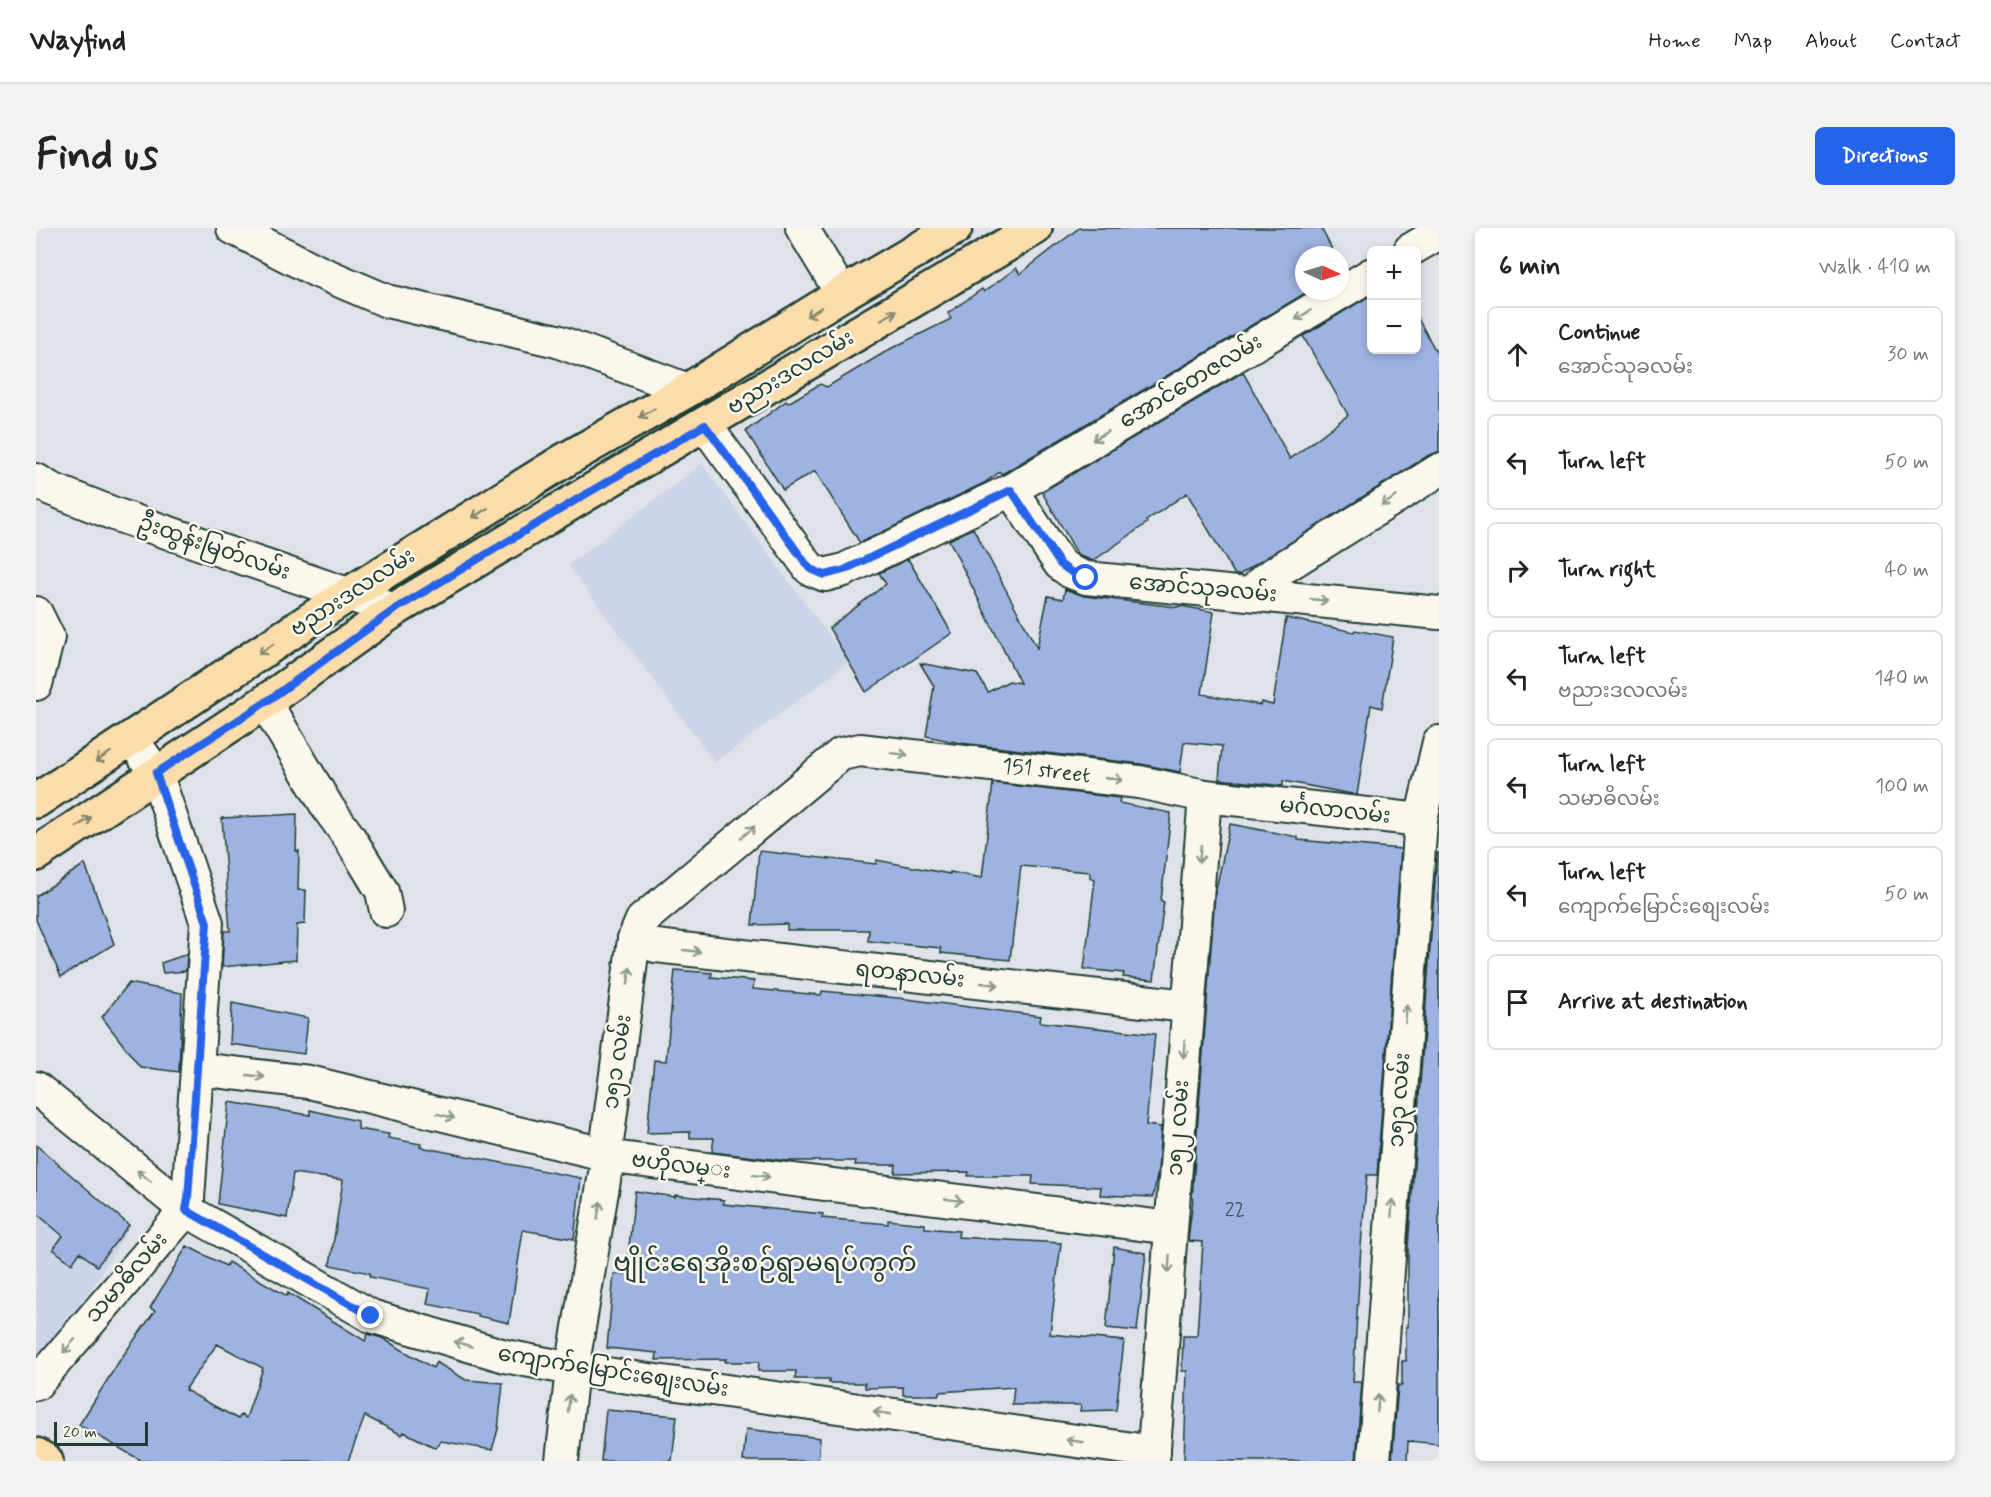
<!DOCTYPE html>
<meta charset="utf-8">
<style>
:root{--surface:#fff;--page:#f2f2f2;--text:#222;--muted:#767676;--line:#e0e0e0;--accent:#2563eb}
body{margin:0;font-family:Mynerve,"Noto Sans Myanmar",sans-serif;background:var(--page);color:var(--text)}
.controls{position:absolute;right:18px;top:18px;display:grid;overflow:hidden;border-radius:9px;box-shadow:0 3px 9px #0003}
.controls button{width:54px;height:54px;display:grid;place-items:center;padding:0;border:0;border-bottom:2px solid var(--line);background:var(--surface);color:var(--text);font:30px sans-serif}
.compass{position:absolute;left:1259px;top:18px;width:54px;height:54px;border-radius:50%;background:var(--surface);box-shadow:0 3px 9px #0003;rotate:94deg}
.scale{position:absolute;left:18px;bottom:15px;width:94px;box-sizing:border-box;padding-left:6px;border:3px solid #1f3d34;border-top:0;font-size:16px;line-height:21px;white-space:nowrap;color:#1f3d34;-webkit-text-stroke:4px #fbf7ec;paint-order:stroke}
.stop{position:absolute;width:18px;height:18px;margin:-14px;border:4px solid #2563eb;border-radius:50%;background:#fff}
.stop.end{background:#2563eb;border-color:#fff;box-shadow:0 2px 6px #0008}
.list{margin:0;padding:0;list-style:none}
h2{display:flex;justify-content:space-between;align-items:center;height:78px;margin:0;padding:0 24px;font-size:26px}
h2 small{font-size:20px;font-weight:400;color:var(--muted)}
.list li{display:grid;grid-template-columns:39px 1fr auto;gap:18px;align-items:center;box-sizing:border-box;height:96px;margin:0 12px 12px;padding:0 12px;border:2px solid var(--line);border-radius:9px}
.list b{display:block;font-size:22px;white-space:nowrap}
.list p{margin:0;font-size:20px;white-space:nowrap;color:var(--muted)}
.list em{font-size:20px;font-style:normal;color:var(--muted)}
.icon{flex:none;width:33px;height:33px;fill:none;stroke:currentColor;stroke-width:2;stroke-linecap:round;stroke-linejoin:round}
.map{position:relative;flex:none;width:1403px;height:1233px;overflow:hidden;border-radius:9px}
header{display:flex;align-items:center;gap:36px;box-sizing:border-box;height:84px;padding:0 30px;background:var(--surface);border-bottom:2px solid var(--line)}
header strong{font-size:28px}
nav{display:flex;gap:33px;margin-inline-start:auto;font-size:21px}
.intro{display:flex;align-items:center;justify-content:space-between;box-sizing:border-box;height:144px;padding:0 36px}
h1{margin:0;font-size:42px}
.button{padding:15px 27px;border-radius:9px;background:var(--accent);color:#fff;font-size:21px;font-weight:700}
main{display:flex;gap:36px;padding:0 36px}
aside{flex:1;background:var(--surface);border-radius:9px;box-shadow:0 3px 9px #0003}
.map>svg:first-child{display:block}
</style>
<header>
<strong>Wayfind</strong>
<nav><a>Home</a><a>Map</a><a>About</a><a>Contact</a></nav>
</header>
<div class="intro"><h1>Find us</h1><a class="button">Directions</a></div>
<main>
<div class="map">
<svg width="1403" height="1233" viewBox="0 0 1403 1233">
<rect width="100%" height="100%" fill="#dfe3e9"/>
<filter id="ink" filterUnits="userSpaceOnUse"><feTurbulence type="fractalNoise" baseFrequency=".0167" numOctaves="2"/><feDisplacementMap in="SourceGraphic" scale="12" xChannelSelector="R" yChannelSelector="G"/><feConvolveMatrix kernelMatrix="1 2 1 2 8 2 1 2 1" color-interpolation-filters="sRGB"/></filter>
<g filter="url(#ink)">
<path fill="#ccd5e7" d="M666,236L813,434L679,535L532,337Z
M0,932L91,1004L0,1148Z"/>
<path fill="#9eb3e1" stroke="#1f3d34" stroke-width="1.5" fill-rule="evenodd" d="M1043,0H1285L1299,27H1268V63H1273L966,246L964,244L948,255L824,315L779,243L747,262L710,203L750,173L752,175L784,156L791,159L856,120L915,91L912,85L946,61L948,64L980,40L984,46Z
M1335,67V122H1380V87L1403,129V224L1393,227L1203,347H1199L1151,265L1110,293L1111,295L1057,333L1042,327L1006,264L1207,144L1254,231L1312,187L1267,108Z
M937,300L1001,420L1012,368L1027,371L1029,361L1048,368L1140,379L1145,378L1178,384L1166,466L1224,477L1225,474L1237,477L1250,390L1318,404L1319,402L1357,409L1346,480L1335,477L1321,567L1247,553V558L1183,551L1186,518L1148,514L1144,544L1105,536L924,515L890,508L898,458L884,435L941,446L952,464L973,453L984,455L913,312Z
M872,331L916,405L830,464L793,400L850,356L843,345Z
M957,555L1084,570L1083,575L1135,585L1125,673L1128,674L1118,752L1087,749L1088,745L1048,741L1059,651L1054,650V644L985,638L974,732L905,725V720L832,713L833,702H751V696L716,697L723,623L840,636L841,632L914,646V644L946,650Z
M261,586L260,623H263L262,662H270L269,696L261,697L260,732L186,739L188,703H194L186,590Z
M1194,596L1262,609V612L1365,621L1341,947H1331L1325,1018L1317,1154H1326L1320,1233H1148L1151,1143H1146L1147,1108H1161L1167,1014L1152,1013L1157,970H1156L1179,666Z
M1401,625H1403V1216L1372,1213L1371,1233H1356L1362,1157H1366V1133H1370V1099H1372V1019Z
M49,636L78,716L25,749L0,692V668Z
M151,726L150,743L127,745L125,735Z
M639,742L676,745L675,749L718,753L717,761L785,767L786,763L862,770L1005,788L1004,794L1119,806L1110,897L1125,899L1122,943L1117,969L1064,967L1065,959L996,956L997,948H932L933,944L859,945L860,937H819L820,933H752L676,924L678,910H654V904L611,905L618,832L630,833Z
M93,755L146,765L143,844L104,839L66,789Z
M196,775L272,790L268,826L194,816Z
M193,874L274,887V882L322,893V901L353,906L352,910L385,916L384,919L545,950L538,1011L487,1002L473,1095L442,1088V1086L391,1076L394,1061L334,1049V1045L294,1037L307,952L257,945L251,990L182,976Z
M0,917L93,997L61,1038L44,1024L36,1036L17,1021L27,1008L0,985Z
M599,963L639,969V967L688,972L687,976L787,986L786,990L852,996V992L889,996V1000L923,1003L922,1009L1025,1015L1014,1106L1088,1113L1080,1182L1044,1183L1045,1177H976L978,1159L903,1164V1167H867V1159L829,1160V1155H793V1151H759L760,1143H722L723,1134H689L690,1131L620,1132L621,1125L571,1120L578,1046H590Z
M151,1018L190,1038L192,1034L251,1068L252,1065L329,1113L332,1106L346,1110L397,1140L400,1134L430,1152L467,1155L462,1201L456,1222L405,1213L400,1220L368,1204L366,1207L329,1188L312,1233H106L43,1197L84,1132L119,1083L114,1080ZM181,1116L227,1140L210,1190L205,1187L202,1191L149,1162Z
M1078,1019L1110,1025L1101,1103L1070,1100Z
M570,1182L641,1188L636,1233H565Z
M710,1201L784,1210L782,1233H707Z"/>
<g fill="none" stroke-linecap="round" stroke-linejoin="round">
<defs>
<g id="minor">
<path d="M197,0L281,43L351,73L521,113L652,162"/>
<path d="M766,0L806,66"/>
<path d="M1374,22L1403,5"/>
<path d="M669,197L774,341L789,347L808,342L975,262L1336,46"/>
<path d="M0,252L15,261L81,287L358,382"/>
<path d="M975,262L1024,336L1035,344L1050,350L1403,385"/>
<path d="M1216,365L1229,351L1403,242"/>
<path d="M0,385L12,409L0,456"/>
<path d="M229,474L292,580L313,609L346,663L350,683"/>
<path d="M598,711L620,718L1151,778"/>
<path d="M162,841L273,854L584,930L1135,1000"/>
<path d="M0,860L150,982L335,1088L469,1128L536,1141L1118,1224"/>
<path d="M0,1156L150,982L152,971L171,695L120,545L95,510"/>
<path id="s1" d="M526,1233L536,1141L572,928L571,914L598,711L606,692L805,526L824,522L1103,554L1169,568L1385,592"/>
<path d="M1117,1233L1169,568"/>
<path d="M1338,1233L1385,592L1403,514"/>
</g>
<path id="major" d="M0,573L313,366L529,232L652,162L806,66L919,0
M0,626L229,474L358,382L550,266L999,0
M0,1227L10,1233"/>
</defs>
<use href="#minor" stroke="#1f3d34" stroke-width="36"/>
<use href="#major" stroke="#1f3d34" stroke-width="38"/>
<use href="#minor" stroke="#fbf7ec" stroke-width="32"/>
<use href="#major" stroke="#fbddab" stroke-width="33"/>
</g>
<defs><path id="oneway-shaft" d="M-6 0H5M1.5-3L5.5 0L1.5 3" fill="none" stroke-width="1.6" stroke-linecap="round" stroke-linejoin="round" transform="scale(1.5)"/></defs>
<g stroke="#82856a">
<use href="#oneway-shaft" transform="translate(778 84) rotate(148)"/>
<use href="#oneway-shaft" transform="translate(853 87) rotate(-31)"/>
<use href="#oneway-shaft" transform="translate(611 185) rotate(150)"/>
<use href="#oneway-shaft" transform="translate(444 285) rotate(148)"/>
<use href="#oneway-shaft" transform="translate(230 421) rotate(146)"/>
<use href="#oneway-shaft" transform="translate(67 529) rotate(147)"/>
<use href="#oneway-shaft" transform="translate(48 594) rotate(-34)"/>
</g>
<g stroke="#8d9a90">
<use href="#oneway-shaft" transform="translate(1267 87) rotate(149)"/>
<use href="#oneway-shaft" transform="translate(1064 208) rotate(149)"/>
<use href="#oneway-shaft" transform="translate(1353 273) rotate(148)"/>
<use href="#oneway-shaft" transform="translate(1283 372) rotate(6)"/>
<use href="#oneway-shaft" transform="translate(863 526) rotate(7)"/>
<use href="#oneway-shaft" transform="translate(1078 551) rotate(7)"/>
<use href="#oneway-shaft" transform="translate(712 604) rotate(-40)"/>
<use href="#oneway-shaft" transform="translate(1164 626) rotate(95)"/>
<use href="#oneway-shaft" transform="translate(656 723) rotate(6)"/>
<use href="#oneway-shaft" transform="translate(593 748) rotate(-82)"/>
<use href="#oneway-shaft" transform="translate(954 756) rotate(6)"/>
<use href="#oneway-shaft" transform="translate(1370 786) rotate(-86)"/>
<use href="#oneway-shaft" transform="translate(1148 821) rotate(94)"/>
<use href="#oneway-shaft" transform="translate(220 848) rotate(6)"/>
<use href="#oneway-shaft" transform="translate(410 888) rotate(14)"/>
<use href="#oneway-shaft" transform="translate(108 948) rotate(-141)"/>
<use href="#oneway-shaft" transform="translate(725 948) rotate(7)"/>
<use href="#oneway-shaft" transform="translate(918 972) rotate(7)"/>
<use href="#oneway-shaft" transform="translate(1356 980) rotate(-86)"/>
<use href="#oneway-shaft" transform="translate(563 982) rotate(-80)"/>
<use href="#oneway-shaft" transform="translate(1133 1036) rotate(94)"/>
<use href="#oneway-shaft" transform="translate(427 1116) rotate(-163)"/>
<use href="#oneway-shaft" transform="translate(33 1118) rotate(131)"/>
<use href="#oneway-shaft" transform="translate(533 1175) rotate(-84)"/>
<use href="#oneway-shaft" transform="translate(1342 1175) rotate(-86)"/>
<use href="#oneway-shaft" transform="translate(846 1185) rotate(-172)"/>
<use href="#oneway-shaft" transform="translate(1039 1213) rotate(-172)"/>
</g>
</g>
<g fill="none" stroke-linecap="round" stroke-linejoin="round" filter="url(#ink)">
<path stroke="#2563eb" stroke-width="8" d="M335,1088L150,982L152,971L171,695L120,545L230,474L358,382L550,266L669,197L774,341L789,347L808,342L975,262L1024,336L1035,344L1050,350"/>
</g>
<g text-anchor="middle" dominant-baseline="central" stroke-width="5" stroke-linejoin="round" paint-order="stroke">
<g font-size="20" fill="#3f5a5f">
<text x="1199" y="982">22</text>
</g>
<g font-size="22" fill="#1f3d34" stroke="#fbf7ec">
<text transform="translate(755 145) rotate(-31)">ဗညားဒလလမ်း</text>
<text transform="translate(1155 154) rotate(-31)">အောင်တေဇလမ်း</text>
<text transform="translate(178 320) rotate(19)">ဦးထွန်းမြတ်လမ်း</text>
<text transform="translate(1167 361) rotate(5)">အောင်သုခလမ်း</text>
<text transform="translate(317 365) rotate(-33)">ဗညားဒလလမ်း</text>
<text stroke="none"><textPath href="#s1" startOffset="1014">151 street</textPath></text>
<text transform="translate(1299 583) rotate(6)">မင်္ဂလာလမ်း</text>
<text transform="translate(874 747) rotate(6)">ရတနာလမ်း</text>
<text transform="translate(582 834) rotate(-82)">၁၅၁ လမ်း</text>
<text transform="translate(1364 872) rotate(-86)">၁၅၃ လမ်း</text>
<text transform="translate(1143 900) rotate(-86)">၁၅၂ လမ်း</text>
<text transform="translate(645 938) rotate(7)">ဗဟိုလမ္း</text>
<text transform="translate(91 1050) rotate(-49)">သမာဓိလမ်း</text>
<text transform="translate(577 1144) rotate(9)">ကျောက်မြောင်းစျေးလမ်း</text>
</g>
<g font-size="26" fill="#1f3d34" stroke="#fbf7ec">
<text x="729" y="1036">ဗျိုင်းရေအိုးစဉ်ရွာမရပ်ကွက်</text>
</g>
</g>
</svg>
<div class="controls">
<button>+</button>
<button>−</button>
</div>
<svg class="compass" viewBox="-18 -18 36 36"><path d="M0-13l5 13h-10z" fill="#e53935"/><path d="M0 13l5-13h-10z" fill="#767676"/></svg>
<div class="scale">20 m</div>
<div class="stop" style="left:1050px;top:350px"></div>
<div class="stop end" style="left:335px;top:1088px"></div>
</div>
<aside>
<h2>6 min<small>Walk · 410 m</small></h2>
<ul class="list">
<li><svg class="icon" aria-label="ahead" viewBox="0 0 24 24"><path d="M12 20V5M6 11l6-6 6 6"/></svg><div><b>Continue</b><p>အောင်သုခလမ်း</p></div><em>30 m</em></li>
<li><svg class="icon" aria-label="left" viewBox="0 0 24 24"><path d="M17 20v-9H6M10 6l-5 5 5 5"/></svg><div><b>Turn left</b></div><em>50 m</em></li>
<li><svg class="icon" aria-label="right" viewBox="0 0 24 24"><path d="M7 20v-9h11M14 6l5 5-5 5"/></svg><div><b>Turn right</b></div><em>40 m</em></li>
<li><svg class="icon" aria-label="left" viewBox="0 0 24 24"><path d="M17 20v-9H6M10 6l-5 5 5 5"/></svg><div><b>Turn left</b><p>ဗညားဒလလမ်း</p></div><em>140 m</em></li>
<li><svg class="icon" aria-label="left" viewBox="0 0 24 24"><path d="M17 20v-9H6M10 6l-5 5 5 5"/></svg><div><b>Turn left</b><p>သမာဓိလမ်း</p></div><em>100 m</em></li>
<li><svg class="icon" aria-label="left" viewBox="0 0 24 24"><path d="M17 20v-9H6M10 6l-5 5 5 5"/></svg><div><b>Turn left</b><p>ကျောက်မြောင်းစျေးလမ်း</p></div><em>50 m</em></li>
<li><svg class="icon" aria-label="arrive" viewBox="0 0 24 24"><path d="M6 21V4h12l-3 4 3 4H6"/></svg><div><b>Arrive at destination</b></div></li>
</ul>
</aside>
</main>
